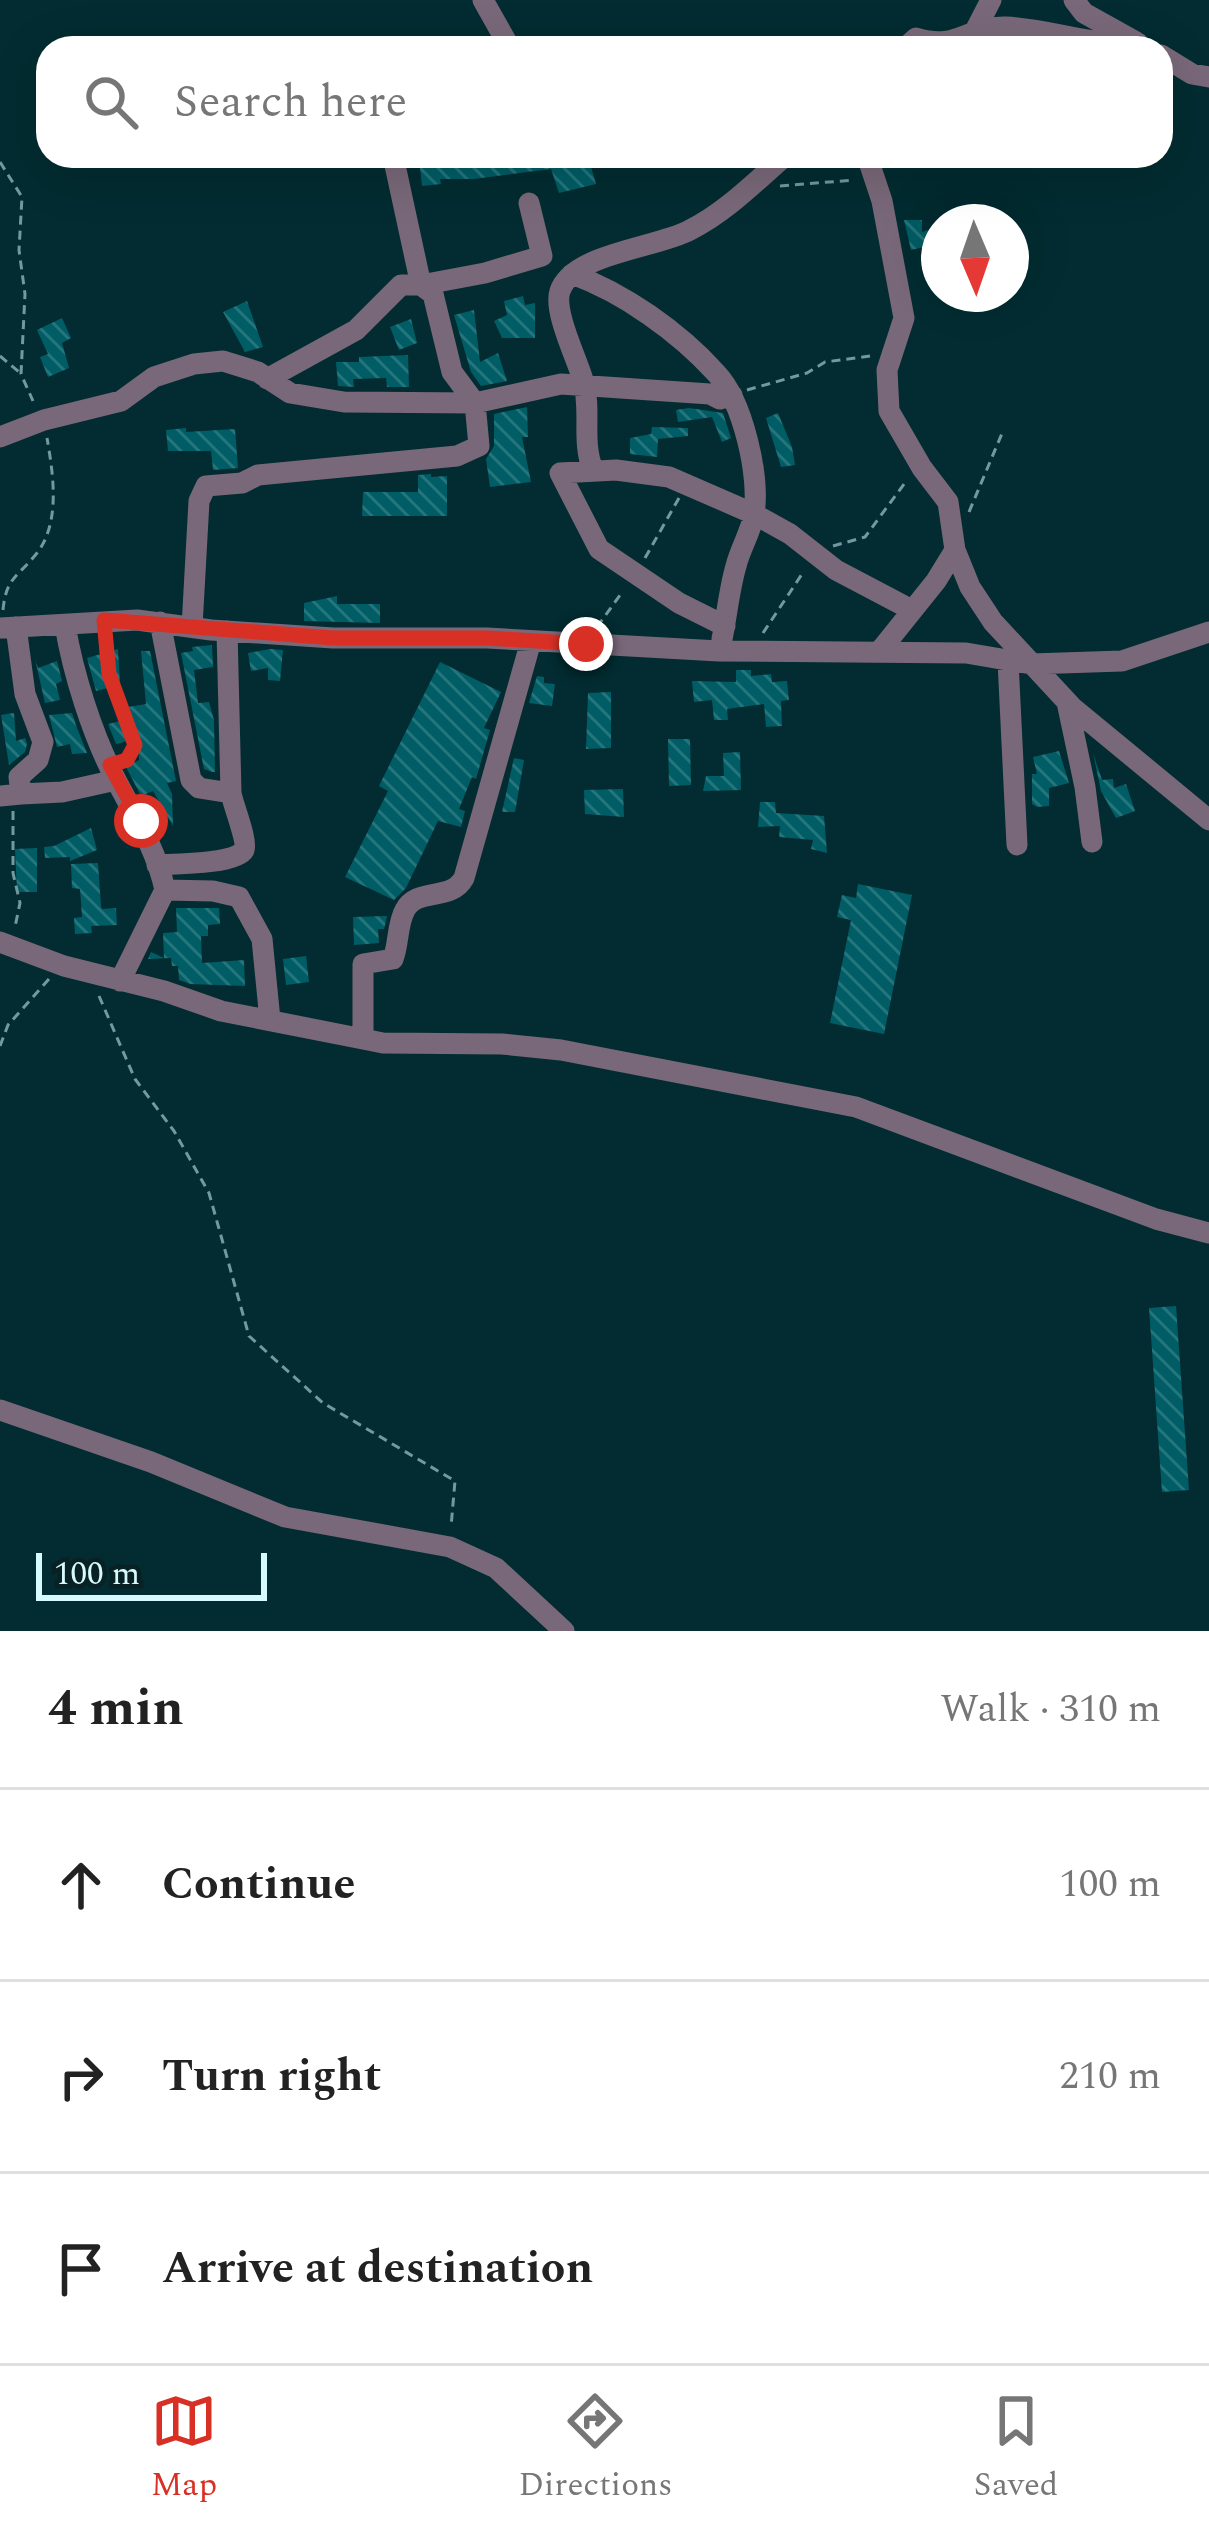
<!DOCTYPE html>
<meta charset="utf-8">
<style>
:root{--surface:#fff;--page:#f6f6f6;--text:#222;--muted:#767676;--line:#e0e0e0;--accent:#d93025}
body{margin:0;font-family:Spectral,serif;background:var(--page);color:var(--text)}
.compass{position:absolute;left:921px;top:204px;width:108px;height:108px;border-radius:50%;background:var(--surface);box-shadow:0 12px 48px #0002;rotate:178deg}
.scale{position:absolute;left:36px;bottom:30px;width:231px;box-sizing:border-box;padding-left:12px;border:6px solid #d6fafe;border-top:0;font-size:33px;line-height:42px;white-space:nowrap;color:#d6fafe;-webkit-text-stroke:9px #092123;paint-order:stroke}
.stop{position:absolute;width:36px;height:36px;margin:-27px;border:9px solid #d93025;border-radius:50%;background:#fff}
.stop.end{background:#d93025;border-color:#fff;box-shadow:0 3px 12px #0008}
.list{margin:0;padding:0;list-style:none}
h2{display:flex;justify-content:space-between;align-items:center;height:156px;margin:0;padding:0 48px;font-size:51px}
h2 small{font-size:39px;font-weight:400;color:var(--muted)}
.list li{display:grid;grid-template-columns:78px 1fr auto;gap:36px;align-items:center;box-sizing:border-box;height:192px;padding:0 48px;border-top:3px solid var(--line)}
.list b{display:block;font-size:45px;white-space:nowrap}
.list em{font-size:39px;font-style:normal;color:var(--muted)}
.icon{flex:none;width:66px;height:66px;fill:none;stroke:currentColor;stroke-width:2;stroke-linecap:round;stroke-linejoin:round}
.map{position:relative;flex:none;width:1209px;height:1631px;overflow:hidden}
.search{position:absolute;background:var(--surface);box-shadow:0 12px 48px #0002;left:36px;right:36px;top:36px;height:132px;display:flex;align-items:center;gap:30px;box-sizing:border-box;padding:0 42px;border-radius:36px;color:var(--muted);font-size:45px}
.sheet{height:732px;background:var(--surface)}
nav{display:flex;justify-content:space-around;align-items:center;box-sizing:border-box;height:168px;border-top:3px solid var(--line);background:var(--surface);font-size:33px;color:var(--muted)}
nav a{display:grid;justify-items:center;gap:6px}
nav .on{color:var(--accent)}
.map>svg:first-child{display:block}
</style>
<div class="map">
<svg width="1209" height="1631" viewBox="0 0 1209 1631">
<defs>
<pattern id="building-back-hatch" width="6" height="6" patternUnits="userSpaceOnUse" patternTransform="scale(3)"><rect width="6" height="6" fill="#005d65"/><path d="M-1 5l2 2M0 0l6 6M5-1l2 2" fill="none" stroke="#24757c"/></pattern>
</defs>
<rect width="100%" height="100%" fill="#022c31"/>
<path fill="url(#building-back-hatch)" d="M428,156H588L596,184L559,193L551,169L474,179H440L441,184L422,186L420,168L430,167Z
M904,220H922V232L928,230L932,245L911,250Z
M523,296L525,305L535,303V338H502L494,321L507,315L504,301Z
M247,301L263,347L245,352L223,312Z
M474,310L480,362L498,353L507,381L481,386L471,372L454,315Z
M62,318L71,338L62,343L69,368L48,377L40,357L48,354L37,330Z
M411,319L417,343L399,350L390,327Z
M408,355L409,387H387L386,378L353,379L354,387L338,386L336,362H359V357Z
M527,407L528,437H522L531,482L490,487L486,459L494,446V414Z
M689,408L723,413L731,438L722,442L712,417L678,422L676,410Z
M778,413L792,447L795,465L781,467L766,418Z
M652,427L688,428V436L658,439L657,457L630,454V438L651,434Z
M186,428V432L235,429L238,468L213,470L211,451H168L166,430Z
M431,474V477L447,476V516H362L363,492H418V475Z
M337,596V604H380V623L304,621V603Z
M212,645L213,667L194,670L198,703L209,702L214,720L215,772H212L204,769L181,653L193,651L192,647Z
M118,649L120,685L96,691L87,658Z
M270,649L283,650L280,681L268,680V668L251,671L248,653Z
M141,651H150L176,781L167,783L172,794L173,826L153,791L141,796L126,767L139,760L138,738L116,744L108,724L129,719L128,707L146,704Z
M35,659L38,668L57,661L62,681L56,684L60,700L45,703Z
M440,662L501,692L484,728L490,730L476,779L472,777L459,809L465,811L461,827L438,821L406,888L394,900L345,877L388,791L379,786Z
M736,670H751V676L771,674L772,682L787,681L789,700L781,701L782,726L766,727L764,704L727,709L728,720H714L712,700L694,702L692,681L736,682Z
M537,676L544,677V683L555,684L552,706L529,703Z
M611,692V748L586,749L588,693Z
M14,713L16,741L25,738L27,744L25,752L9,765L1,715Z
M72,713L77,728L87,753L72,754L70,744L57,747L49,715Z
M668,739H690L691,785L669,786Z
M1059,751L1069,783L1049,788V806L1037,807L1032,804V774H1037L1033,757Z
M740,752L741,790L703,791L706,776H724L723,753Z
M1093,753L1102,780L1113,779L1114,788L1126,784L1135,811L1116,818L1101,791Z
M514,758L524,760L515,812H502Z
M623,789L624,817L585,814L584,790Z
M760,802H775L776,813L824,816L827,853L811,849L813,840L779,837L780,826L758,827Z
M91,828L97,850L70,861V857L45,858L44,847L54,846Z
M37,848V892H17L15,849Z
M98,863L101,906L102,909L116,908L117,925L91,926L92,933L75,934L74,918L82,917L80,889L72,888L71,864Z
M858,884L912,895L884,1034L830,1023L851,920L837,917L842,895L856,898Z
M176,908H219L220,924L208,925V936H201L202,963L244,960L245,986L190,984L179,980L178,966H172L171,958L148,959L151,952L164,958L163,933L177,932Z
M387,916L384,929H378L379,943L354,945L353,917Z
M306,956L309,982L286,985L283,959Z
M1176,1306L1189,1490L1162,1492L1149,1308Z"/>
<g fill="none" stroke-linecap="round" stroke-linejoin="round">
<path stroke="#72999d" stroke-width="3" stroke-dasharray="9 6" stroke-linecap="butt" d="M0,162L22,197L19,250L25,294L21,374L33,401
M780,186L854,180
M0,356L19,372
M747,390L807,373L825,362L870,356
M969,512L1003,431
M833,546L865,537L907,480
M645,558L679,498
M3,610C6,577 18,577 37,553C61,522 53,473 47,438
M597,627L623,591
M763,633L804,571
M104,640L109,674L135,745L127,760
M13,811V873L20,903L15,927
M99,996L135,1079L174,1131L209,1193L249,1336L323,1403L455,1481L451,1527
M0,1046L8,1025L49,979"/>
<path stroke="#796879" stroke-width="21" d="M483,0L510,48
M1074,0L1084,13L1136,42
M976,29L991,0
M905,48L916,38C959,51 964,26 1006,27C1052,29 1087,46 1138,43
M1161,55L1192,74L1209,77
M867,156L882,201L904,318L887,370L889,411L922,468L948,502L955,550L970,587L993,622L1072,707L1209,820
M572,274C624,293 679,332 716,373C743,401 760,476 754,514C751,532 740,549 736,566C729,590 727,615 722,639
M267,379L356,330L401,285H421L485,273L542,256L529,203
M0,437L44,420L121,401L154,377L194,364L223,361L258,372L290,393L344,402L475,403L561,384L710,394L720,399L732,395
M593,470C581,440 592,410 583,380C577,359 553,311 560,291C573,253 657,248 690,230C726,212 755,182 785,156
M160,622L191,780L199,788L231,793
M65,625C73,673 92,734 115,778C134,815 156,848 165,890L120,981
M725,626L679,603L599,549L560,473L616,470L669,477L754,514L790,534L836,570L910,609
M192,627L199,501L206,486L242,483L258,475L457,456L479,446L475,403L452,372L433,294L421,285L393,156
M0,628L137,620L211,630L333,638H487L719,651L966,653L1031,664L1122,661L1209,632
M879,652L936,581L955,550
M1008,661L1017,845
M1067,702L1085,787L1092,842
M21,794L62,792L116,780
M0,796L21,794L19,777L38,760L43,742L25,694L16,627
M157,865C173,864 237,864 244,850C248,841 233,805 231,793L227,631
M165,890L213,891L239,897L262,939L270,1020
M0,942L64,966L164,991L221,1011L363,1039L383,1043L502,1044L561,1050L856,1107L1156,1219L1209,1233
M363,1039V964L393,959C399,944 397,924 405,910C417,887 451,902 464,878L531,641
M0,1410L151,1462L285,1517L450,1547L496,1568L564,1631"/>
</g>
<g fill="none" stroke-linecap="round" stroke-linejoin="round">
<path stroke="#d93025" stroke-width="15" d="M141,821L110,765L127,760L135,745L109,674L104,620L333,638H487L586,644"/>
</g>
</svg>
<svg class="compass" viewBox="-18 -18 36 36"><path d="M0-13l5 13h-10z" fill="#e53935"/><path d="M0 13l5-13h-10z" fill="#767676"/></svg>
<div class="scale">100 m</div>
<div class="stop" style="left:141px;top:821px"></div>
<div class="stop end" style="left:586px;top:644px"></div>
<div class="search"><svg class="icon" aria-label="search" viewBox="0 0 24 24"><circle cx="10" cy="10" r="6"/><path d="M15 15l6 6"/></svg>Search here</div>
</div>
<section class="sheet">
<h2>4 min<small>Walk · 310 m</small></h2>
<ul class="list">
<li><svg class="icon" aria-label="ahead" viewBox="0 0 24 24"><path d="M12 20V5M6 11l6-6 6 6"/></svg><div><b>Continue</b></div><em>100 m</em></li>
<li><svg class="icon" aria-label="right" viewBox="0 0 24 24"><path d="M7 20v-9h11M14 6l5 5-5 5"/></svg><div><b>Turn right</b></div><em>210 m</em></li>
<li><svg class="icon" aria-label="arrive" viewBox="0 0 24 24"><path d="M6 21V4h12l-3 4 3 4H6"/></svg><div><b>Arrive at destination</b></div></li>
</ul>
</section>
<nav>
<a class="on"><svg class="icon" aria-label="map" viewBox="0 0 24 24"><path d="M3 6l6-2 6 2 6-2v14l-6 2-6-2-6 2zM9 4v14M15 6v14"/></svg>Map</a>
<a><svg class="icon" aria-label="directions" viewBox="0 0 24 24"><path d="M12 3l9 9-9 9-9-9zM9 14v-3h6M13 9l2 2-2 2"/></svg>Directions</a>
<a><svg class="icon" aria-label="saved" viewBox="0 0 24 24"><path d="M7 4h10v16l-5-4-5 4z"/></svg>Saved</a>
</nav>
